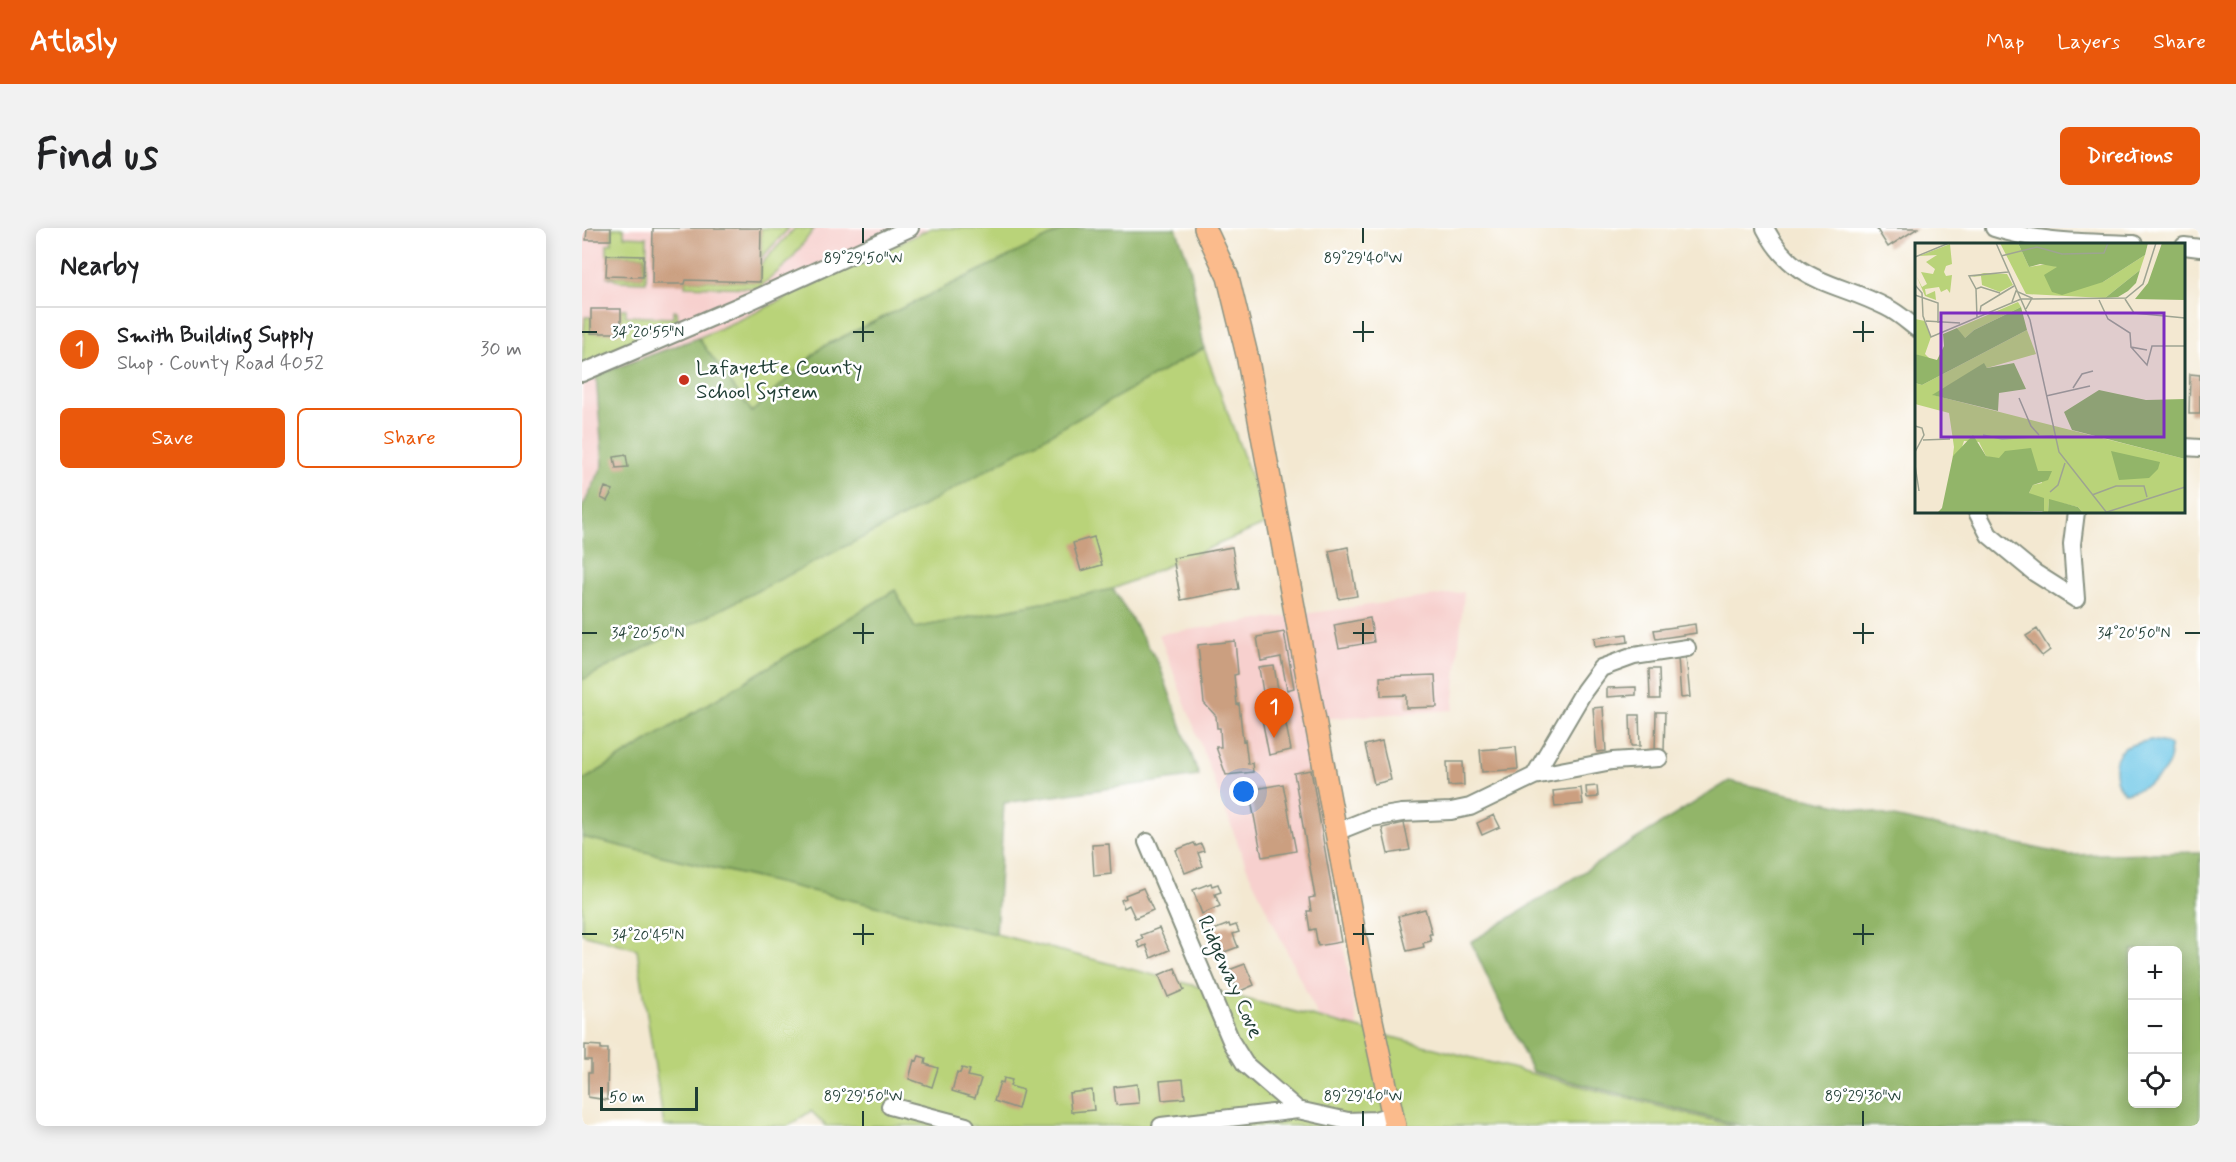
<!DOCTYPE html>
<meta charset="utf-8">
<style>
:root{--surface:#fff;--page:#f2f2f2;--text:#202124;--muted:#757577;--line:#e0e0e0;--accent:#ea580c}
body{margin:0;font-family:Mynerve,sans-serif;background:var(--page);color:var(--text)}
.controls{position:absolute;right:18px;bottom:18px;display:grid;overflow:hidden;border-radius:9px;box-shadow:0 3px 15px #0003}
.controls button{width:54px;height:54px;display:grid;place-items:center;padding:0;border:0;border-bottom:2px solid var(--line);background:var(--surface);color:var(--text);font:30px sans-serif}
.scale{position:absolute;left:18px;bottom:15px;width:98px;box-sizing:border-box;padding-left:6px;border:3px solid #1f3d34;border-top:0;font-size:16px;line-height:21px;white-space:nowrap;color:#1f3d34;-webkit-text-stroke:4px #fff;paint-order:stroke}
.you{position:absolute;left:662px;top:564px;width:21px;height:21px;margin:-15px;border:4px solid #fff;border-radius:50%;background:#1a73e8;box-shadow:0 0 0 9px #1a73e833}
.badge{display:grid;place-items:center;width:39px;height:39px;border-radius:50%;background:var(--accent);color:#fff;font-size:20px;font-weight:700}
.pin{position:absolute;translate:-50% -50px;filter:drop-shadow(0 2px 3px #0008)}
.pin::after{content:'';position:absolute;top:32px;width:21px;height:18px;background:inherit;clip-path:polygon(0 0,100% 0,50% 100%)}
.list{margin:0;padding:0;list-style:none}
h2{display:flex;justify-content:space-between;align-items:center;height:78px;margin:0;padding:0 24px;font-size:26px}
h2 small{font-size:20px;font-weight:400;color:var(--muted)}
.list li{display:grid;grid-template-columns:39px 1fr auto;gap:18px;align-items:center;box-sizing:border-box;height:84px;padding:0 24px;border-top:2px solid var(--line)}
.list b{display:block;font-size:22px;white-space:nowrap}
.list p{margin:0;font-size:20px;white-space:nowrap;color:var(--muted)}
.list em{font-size:20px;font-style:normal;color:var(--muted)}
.actions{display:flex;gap:12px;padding:18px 24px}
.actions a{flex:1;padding:14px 0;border:2px solid var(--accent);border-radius:9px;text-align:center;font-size:21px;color:var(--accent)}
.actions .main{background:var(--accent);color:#fff}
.icon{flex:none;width:33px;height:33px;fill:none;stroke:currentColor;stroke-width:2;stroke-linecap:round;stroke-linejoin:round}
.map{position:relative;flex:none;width:1618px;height:898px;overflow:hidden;border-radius:9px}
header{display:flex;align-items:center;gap:36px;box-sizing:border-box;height:84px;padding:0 30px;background:var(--accent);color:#fff}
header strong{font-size:28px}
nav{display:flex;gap:33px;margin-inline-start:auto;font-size:21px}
.intro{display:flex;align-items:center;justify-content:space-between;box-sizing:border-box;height:144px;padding:0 36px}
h1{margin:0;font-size:42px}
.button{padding:15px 27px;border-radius:9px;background:var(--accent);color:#fff;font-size:21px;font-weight:700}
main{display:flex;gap:36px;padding:0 36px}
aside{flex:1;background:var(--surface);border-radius:9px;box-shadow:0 3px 15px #0003}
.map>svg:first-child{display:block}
</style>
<header>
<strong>Atlasly</strong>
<nav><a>Map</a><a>Layers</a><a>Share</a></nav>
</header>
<div class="intro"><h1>Find us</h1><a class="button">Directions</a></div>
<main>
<aside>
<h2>Nearby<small></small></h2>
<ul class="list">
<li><span class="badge">1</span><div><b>Smith Building Supply</b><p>Shop · County Road 4052</p></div><em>30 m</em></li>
</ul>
<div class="actions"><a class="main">Save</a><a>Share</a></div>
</aside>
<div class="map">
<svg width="1618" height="898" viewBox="0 0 1618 898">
<rect width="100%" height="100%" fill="#fff"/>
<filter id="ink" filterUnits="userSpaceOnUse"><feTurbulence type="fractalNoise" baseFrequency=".0167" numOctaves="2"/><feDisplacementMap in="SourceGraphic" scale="12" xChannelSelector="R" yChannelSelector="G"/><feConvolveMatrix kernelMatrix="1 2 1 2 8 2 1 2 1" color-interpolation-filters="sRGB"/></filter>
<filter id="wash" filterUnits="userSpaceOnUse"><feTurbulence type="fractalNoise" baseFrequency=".008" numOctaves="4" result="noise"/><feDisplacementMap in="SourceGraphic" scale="24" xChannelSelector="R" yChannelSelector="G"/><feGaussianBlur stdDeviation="1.35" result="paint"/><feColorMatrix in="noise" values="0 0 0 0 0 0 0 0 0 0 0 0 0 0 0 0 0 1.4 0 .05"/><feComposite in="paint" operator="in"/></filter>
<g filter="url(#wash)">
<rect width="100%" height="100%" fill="#f3e8d1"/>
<path fill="#f7d0ce" d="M0,0H485L240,119L0,328Z
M882,364L871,482L722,492L779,818L752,821L667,645L577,406Z"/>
<path fill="#b9d379" stroke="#6c8856" stroke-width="1.5" d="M30,0H42V8L65,9L64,54L37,53L24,48L61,49L62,28L25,27V16L30,15Z
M179,0H207L179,30Z
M213,0L232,1L208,33L177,60L103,58L104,52L178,54L179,36Z
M349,0H485L240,119L170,184L116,110L166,88Z
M39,81H44V88L91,90V83H95L96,91L93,101L0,139L3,89H9V105L39,104Z
M622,120L686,295L531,361L333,400L313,362L0,553V449Z
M0,609L414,706L1152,898H244L229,883L206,898H82L55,721L0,706Z"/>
<path fill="#92b569" stroke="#58794e" stroke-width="1.5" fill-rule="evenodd" d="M485,0H594L608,38L622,120L323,288L0,452V280L21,237L14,147L116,110L170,184L240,119Z
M531,361L577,436L617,548L422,575L414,706L0,609V553L313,362L333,400Z
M1147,553L1486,627L1618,624V898H1160L950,843L889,714ZM1550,722H1596V876H1550Z"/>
<path fill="#68c5e6" stroke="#44818d" stroke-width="1.5" d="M1569,512L1584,515L1588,518C1588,522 1589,528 1588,532C1582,551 1560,561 1543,565C1531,556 1529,531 1541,521C1548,516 1561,514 1569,512Z"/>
<g id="blocks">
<path fill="#cb9f80" d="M5,0H29V12H4Z
M71,0H179L178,54L104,52L103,56H70Z
M1294,0H1336L1306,19Z
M25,27L62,28L61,49L24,48Z
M9,81H39V105H9Z
M1608,146L1618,147V186H1607Z
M44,227L46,239L34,240L32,229Z
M23,259L31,262L25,273L19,270Z
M512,309L520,337L499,343L491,315Z
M650,319L657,361L599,372L591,330Z
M766,319L775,368L757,371L747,323Z
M788,390L792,414L757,420L752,397Z
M1113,396L1114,405L1074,411L1072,402Z
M1455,401L1468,422L1460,428L1444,408Z
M702,404L712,460L705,462L699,429L679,433L675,409Z
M1045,406L1046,414L1013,419L1012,410Z
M653,413L656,446L652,447L655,477L657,476L661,513L663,512L666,536L670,535L671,544L644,547L634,519H639L638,500H635L634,488L622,475L616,417Z
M1104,428L1108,469L1099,470L1096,429Z
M692,438L697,467L682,470L677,440Z
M1067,441H1077L1078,471H1068Z
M853,447L855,479L824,480V467L799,468L798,449Z
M1054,459V467L1025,469V460Z
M1021,479L1024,523L1015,524L1011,480Z
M701,481L709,522L687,527L679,486Z
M1074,484H1083L1082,524H1073Z
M1048,487H1057L1058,518H1049Z
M800,513L809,552L792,556L783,517Z
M934,519L936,541L900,544L898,522Z
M865,534H881L882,557L866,558Z
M729,542L759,714L736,718L733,701L728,702L725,683H729L727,670L733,669L712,545Z
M701,556L714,623L680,629L667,562Z
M1015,558L1016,569L1005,570L1004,559Z
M999,560L1001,576L973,579L971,563Z
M912,587L918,599L900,607L895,595Z
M822,595L828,622L806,626L800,600Z
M612,615L614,618L619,616L622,623L616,625L621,638L603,645L594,622Z
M527,616L529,646L512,648L510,617Z
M629,655L630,658L636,656L639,664L633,666L638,678L620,686L611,662Z
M561,660L571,682L553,690L547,677L542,680L539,672L544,670L543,667Z
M843,681L850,706H847L849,713L841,715L842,719L825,723L816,688Z
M647,696L648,699L654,697L657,704L651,706L656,719L637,726L629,703Z
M577,700L587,722L569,730L564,717L558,720L555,713L561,710L559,707Z
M663,736L672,757L656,764L647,742Z
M593,740L602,762L586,769L577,747Z
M3,817L19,818V821H26L25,872L6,869V845H9V832H3Z
M337,828L344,830L343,836L356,840L350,859L327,851L332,832L335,833Z
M380,840L388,842L386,848L399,851L393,870L370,863L375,844L378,845Z
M422,850L430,852L428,858L441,862L436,881L412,873L418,854L421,855Z
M601,851L603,870L580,872L578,853Z
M555,856L557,875L534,877L532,859Z
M510,862L512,882L489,884L487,865Z"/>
</g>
</g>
<g filter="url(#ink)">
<use href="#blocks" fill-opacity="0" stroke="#899282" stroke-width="1.5"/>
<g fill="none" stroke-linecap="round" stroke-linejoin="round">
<defs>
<path id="minor" d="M1183,0C1212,57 1254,53 1304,79C1315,84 1325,93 1334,100
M1412,0C1458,15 1505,14 1552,16
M1602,18L1618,20
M0,145L166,74L328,0
M1602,219L1618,220
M1395,284L1407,307L1453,345L1494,371L1490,316L1494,284
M952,548L1002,463L1019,440L1052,428L1105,420
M754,604L789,590L820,585L869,583L888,579L952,548L1030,533L1077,530
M565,614L650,815L663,836L716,882
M308,878L384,898
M579,898L716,882L766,893L793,892L809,887"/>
<path id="major" d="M623,0L646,49L665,127L784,765L813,898"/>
</defs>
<use href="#minor" stroke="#899282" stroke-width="20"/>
<use href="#major" stroke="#899282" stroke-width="24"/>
<use href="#minor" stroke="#fff" stroke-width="16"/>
<use href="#major" stroke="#fbbb8c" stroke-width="21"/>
</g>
</g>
<path fill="none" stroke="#1f3d34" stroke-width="2" d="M281,0V15M781,0V15M281,93V114M781,93V114M1281,93V114M0,104H15M271,104H292M771,104H792M1271,104H1292M281,395V416M781,395V416M1281,395V416M0,405H15M271,405H292M771,405H792M1271,405H1292M1603,405H1618M281,696V717M781,696V717M1281,696V717M0,706H15M271,706H292M771,706H792M1271,706H1292M281,883V898M781,883V898M1281,883V898"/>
<circle fill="#c8321e" stroke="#fff" stroke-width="2" cx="102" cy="152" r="6"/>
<g text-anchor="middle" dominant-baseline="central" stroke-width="5" stroke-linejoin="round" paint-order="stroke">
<g font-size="21" fill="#1f3d34" stroke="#fff" text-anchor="start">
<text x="114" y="140">Lafayette County<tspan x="114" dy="24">School System</tspan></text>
</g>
<g font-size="21" fill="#1f3d34" stroke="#fff">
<text transform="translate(648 749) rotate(66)">Ridgeway Cove</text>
</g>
</g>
<g transform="translate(1333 15)">
<rect width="270" height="270" fill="#f3e8d1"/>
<path d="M85,0H103L114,24L133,21L188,39L230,12L225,27L190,55L111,51ZM35,1L37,21L31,23L29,29L31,33L37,32L35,50L32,46L26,49L24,44L10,46L11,52L20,48L21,57L10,53L2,34L7,44L12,41L6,29L18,31L20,26L11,19L22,12L4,13ZM69,30L92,31L98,42L85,49L67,42L66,33L56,34ZM103,59L106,64L59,87L49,96L42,85ZM0,76L10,78L16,94L10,111L16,117L0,111ZM112,87L121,111L72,125L69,121L18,152L270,216V270H168L163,264L134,257L133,270H126L129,267L114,250L118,242L127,240L123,228L71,213L64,199L49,198L45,210L38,213L34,242L39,204L34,170L0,161V140L7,142Z" fill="#b9d379"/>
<path d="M103,0H233L230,12L188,39L147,52L137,49L129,32L142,24L125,21L114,24ZM247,0H270V57L220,56L233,40ZM225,27L221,40L213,48L203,54L190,55ZM106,64L112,87L7,142L0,140V111L22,117L29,103L28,91L42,85L50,95L59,87ZM69,120L72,125L99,120L111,146L84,150L83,168L17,152ZM184,147L231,157L270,156V216L157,187L149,169ZM58,192L71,213L84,215L90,208L116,205L123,228H137L133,237L118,242L114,250L129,255V268L22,270L27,265L38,213ZM196,208L245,219L243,226L234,235L204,237ZM134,256L163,264L168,270H133Z" fill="#92b569"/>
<path fill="none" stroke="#9ea492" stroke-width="1.5" d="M81,0L115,77L144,209L192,270M86,13L122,4L147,11L189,10L193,0M0,14L34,0M0,42L7,50L8,73L16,94L106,56L211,55L228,41L241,0M61,46L66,44L85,50M0,52L23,60V80M210,56L219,70L270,75M184,57L193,76L215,90L216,104L232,107M97,59L101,48L117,55L111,66M69,71L65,69L66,63L99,43M62,75L61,46L54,33L93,29M11,78L45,80M216,104L232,122L237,103H270M158,145L167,131L178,128M131,153L175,143M104,155L116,183L124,192M0,183L7,185L9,192L0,209M68,192L87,196L138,193M8,197L35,196M0,222L4,248M135,249L143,242L150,220M177,252L201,243H229L232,254M192,269L270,244"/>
<path fill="#7b2cbf" fill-opacity="0.15" stroke="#7b2cbf" stroke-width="3" d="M26,70H249V194H26Z"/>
<rect width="270" height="270" fill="none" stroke="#1f3d34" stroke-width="3"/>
</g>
<g font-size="15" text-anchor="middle" fill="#1f3d34" stroke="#fff" stroke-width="5" stroke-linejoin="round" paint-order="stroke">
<text x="281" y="35">89°29'50"W</text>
<text x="781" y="35">89°29'40"W</text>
<text x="66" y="109">34°20'55"N</text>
<text x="66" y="410">34°20'50"N</text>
<text x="1552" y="410">34°20'50"N</text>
<text x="66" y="712">34°20'45"N</text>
<text x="281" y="873">89°29'50"W</text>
<text x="781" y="873">89°29'40"W</text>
<text x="1281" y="873">89°29'30"W</text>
</g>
</svg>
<div class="controls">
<button>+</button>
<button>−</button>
<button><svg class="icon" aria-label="locate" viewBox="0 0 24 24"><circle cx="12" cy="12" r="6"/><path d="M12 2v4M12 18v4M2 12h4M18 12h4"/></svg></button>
</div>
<div class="scale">50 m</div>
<div class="you"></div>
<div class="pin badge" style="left:692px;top:510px">1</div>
</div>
</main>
